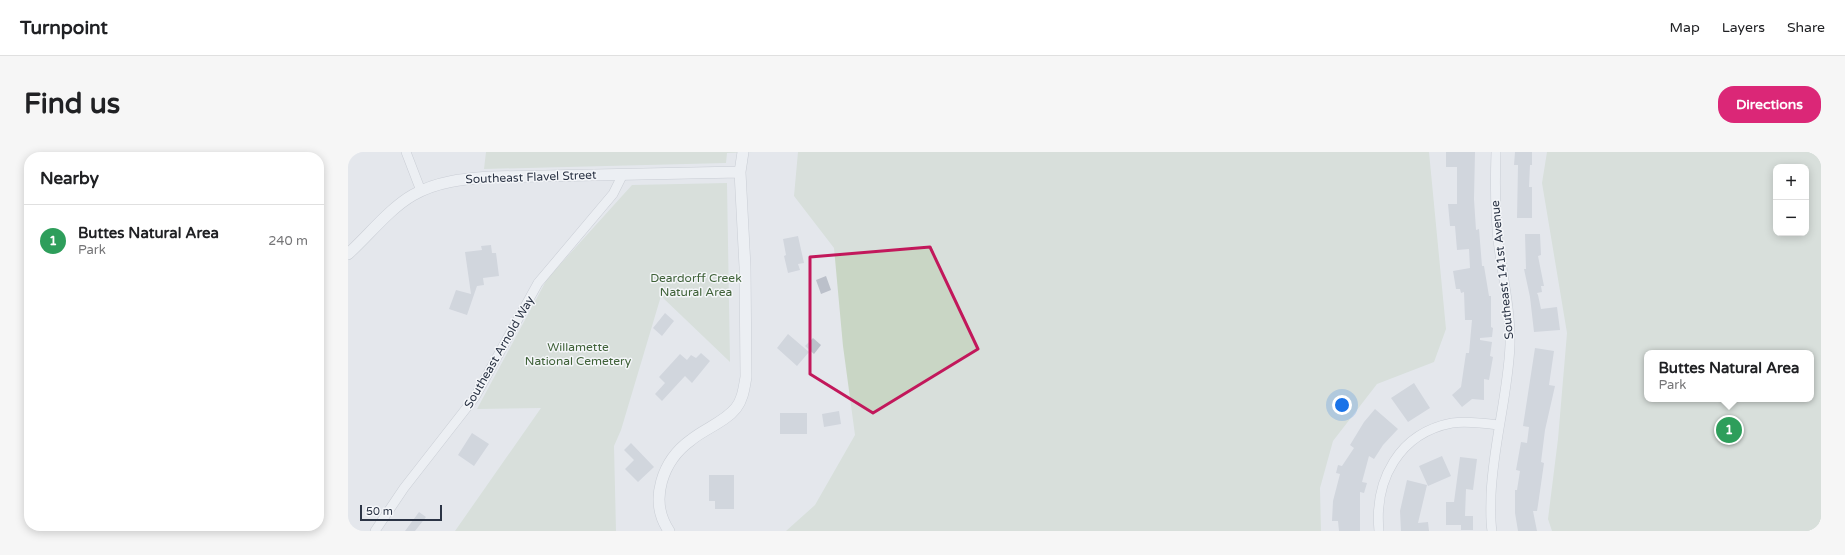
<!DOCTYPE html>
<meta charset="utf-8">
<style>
:root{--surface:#fff;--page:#f6f6f6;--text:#202124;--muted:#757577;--line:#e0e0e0;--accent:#db2777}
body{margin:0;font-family:"Varela Round",sans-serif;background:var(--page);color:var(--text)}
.controls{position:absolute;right:12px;top:12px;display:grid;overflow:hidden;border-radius:8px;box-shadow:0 2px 10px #0003}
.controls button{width:36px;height:36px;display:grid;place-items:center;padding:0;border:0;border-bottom:1px solid var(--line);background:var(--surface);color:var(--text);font:20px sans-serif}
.scale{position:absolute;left:12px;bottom:10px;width:82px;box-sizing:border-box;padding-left:4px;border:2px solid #2b3445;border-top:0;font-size:11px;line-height:14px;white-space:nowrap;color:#2b3445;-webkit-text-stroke:3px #f4f6f9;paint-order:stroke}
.you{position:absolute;left:994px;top:253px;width:14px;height:14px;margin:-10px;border:3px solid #fff;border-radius:50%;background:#1a73e8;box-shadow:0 0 0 6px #1a73e833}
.badge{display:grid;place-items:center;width:26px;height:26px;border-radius:50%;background:var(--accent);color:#fff;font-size:13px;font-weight:700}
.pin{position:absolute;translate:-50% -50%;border:2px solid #fff;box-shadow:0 1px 4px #0006}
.popup{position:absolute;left:1296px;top:198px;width:170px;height:52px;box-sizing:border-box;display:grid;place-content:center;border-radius:8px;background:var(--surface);filter:drop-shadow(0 1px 3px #0005);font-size:13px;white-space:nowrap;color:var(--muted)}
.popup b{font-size:15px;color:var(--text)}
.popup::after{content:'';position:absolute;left:50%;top:100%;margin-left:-8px;border:8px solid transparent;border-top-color:var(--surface)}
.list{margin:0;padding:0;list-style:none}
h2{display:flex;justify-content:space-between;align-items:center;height:52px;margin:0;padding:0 16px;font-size:17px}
h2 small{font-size:13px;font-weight:400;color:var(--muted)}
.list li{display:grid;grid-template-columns:26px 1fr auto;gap:12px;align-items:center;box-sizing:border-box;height:72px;padding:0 16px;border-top:1px solid var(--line)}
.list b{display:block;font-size:15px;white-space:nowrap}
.list p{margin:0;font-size:13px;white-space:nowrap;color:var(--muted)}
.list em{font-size:13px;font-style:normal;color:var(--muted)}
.map{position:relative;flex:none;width:1473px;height:379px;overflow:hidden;border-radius:16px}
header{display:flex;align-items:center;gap:24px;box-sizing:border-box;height:56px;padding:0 20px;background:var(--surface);border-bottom:1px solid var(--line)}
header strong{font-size:19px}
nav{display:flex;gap:22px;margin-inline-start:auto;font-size:14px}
.intro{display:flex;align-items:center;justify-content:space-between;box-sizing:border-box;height:96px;padding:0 24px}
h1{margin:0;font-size:28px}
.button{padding:10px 18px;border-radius:16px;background:var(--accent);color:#fff;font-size:14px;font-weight:700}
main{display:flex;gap:24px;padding:0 24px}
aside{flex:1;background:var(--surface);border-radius:16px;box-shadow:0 2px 10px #0003}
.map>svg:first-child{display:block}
</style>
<header>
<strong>Turnpoint</strong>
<nav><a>Map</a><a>Layers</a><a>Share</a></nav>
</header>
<div class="intro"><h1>Find us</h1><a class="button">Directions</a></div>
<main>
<aside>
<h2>Nearby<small></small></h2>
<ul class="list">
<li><span class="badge" style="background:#2e9e5b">1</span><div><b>Buttes Natural Area</b><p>Park</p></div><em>240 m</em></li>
</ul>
</aside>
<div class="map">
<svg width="1473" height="379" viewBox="0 0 1473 379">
<rect width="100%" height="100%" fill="#e4e7ec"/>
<path fill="#c9d6c5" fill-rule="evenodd" d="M138,0H406L379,1L378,11L136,17Z
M450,0H1081L1098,177L1086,210L1029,232L985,289L972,336L973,379H438L467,353L507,283L495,194L486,96L446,44Z
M1199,0H1473V379H1204L1200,367L1210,287L1219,181L1194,31ZM1428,15H1458V81H1428ZM1299,201H1463V247H1299Z
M379,31L382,210L313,144L273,278L266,294L268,379H107L193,256L129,257L199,127L284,33Z"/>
<path fill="#bbc0ca" d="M1098,0H1127L1126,47L1128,78L1131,77L1134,114H1136L1141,144H1143V175L1145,176L1144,185L1132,186V188L1144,190L1142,204L1145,205L1141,228L1136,227V248L1124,247L1114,255L1104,243L1113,235L1118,201H1121L1124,168H1117L1116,140L1113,141L1112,137H1108L1105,119L1122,116L1121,97L1109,98L1107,74H1102L1100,52H1109V15H1098Z
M1167,0H1184V13H1182L1181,35H1184V66H1169L1170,13H1166Z
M1177,82H1192L1193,103L1190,104L1196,134H1193L1194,140L1189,141L1190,143L1193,157L1209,155L1212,178L1186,180L1182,145L1176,117H1178Z
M450,84L456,111L450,112L452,118L440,121L436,104L438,103L435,87Z
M143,93L144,101H148L151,124L135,126L136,133L129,134L119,163L101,157L108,138L123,142L117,100L134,98L133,94Z
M478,124L483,138L473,142L468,128Z
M317,161L326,169L314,184L305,176Z
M440,182L461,200L449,214L429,196Z
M465,186L473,193L466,202L457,194Z
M1187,196L1206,199L1201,233L1207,234L1197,278L1193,310L1196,311L1190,353L1189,359H1185L1189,379H1170L1167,361V338H1169L1172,319L1168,318L1173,290L1179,291L1181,275L1175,274Z
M353,201L362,209L344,231L337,224L314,249L307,242L317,231L311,225L332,202L339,208L343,203L348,206Z
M1066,231L1082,256L1060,270L1043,246Z
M1027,257L1050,277L1035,293L1026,307L1021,304L1014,330L1019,331L1016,341L1012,340V379H991L990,369H984L985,349L992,322L988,321L990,313L994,314L1006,296L1002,293L1016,270Z
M491,259L493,272L476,275L474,262Z
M432,261H459V282H432Z
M124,281L141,292L126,314L110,303Z
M283,291L306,315L290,330L277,317L286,308L276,298Z
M1094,304L1103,324L1080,334L1071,314Z
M1112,305L1129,307L1125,338L1118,337L1117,364H1125V378H1113V373H1098V350H1106Z
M361,323H386V357H367V349H361Z
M1059,328L1079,333L1070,371L1080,370L1081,379H1053L1052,359Z
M71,360L78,365L67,379H57Z"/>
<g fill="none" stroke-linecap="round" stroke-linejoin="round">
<defs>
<path id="minor" d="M58,0L73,39
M27,379L56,336L127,245L190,131L265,42L275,22
M1031,379C1026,328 1051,281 1104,271C1119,269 1135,271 1150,273
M1144,379C1142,367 1143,354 1143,343C1145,292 1160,243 1162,193C1163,158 1154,122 1150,88C1147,58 1147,29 1148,0"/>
<path id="tertiary" d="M0,102C20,84 42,56 65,43C89,29 116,27 142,25L392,20
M321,379C300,348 315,308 343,288C356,277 377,270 388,256C395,247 396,236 398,225L397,115L392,20L395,0"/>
</defs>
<use href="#minor" stroke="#a9aeb7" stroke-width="10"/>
<use href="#tertiary" stroke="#a9aeb7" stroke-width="12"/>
<use href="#minor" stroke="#f7f8fa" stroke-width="9"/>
<use href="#tertiary" stroke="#f7f8fa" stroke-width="11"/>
</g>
<path d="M0 0H1473V379H0ZM582,95L630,197L525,261L462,222V105Z" fill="#e4e7ec" fill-opacity=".55" fill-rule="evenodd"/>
<path fill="none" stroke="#c2185b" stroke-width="3" stroke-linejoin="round" d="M582,95L630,197L525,261L462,222V105Z"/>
<g text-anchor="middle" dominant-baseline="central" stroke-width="3" stroke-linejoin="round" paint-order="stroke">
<g font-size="12" fill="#2b3445" stroke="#f4f6f9">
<text transform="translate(183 25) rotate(-2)">Southeast Flavel Street</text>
<text transform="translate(1154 118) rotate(-96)">Southeast 141st Avenue</text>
<text transform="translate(151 200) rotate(-60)">Southeast Arnold Way</text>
</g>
<g font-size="12" fill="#3f6138" stroke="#f4f6f9">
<text x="348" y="126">Deardorff Creek<tspan x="348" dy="14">Natural Area</tspan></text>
<text x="230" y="195">Willamette<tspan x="230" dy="14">National Cemetery</tspan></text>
</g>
</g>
</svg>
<div class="controls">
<button>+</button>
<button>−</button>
</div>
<div class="scale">50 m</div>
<div class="you"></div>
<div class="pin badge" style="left:1381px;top:278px;background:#2e9e5b">1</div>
<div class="popup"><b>Buttes Natural Area</b>Park</div>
</div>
</main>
